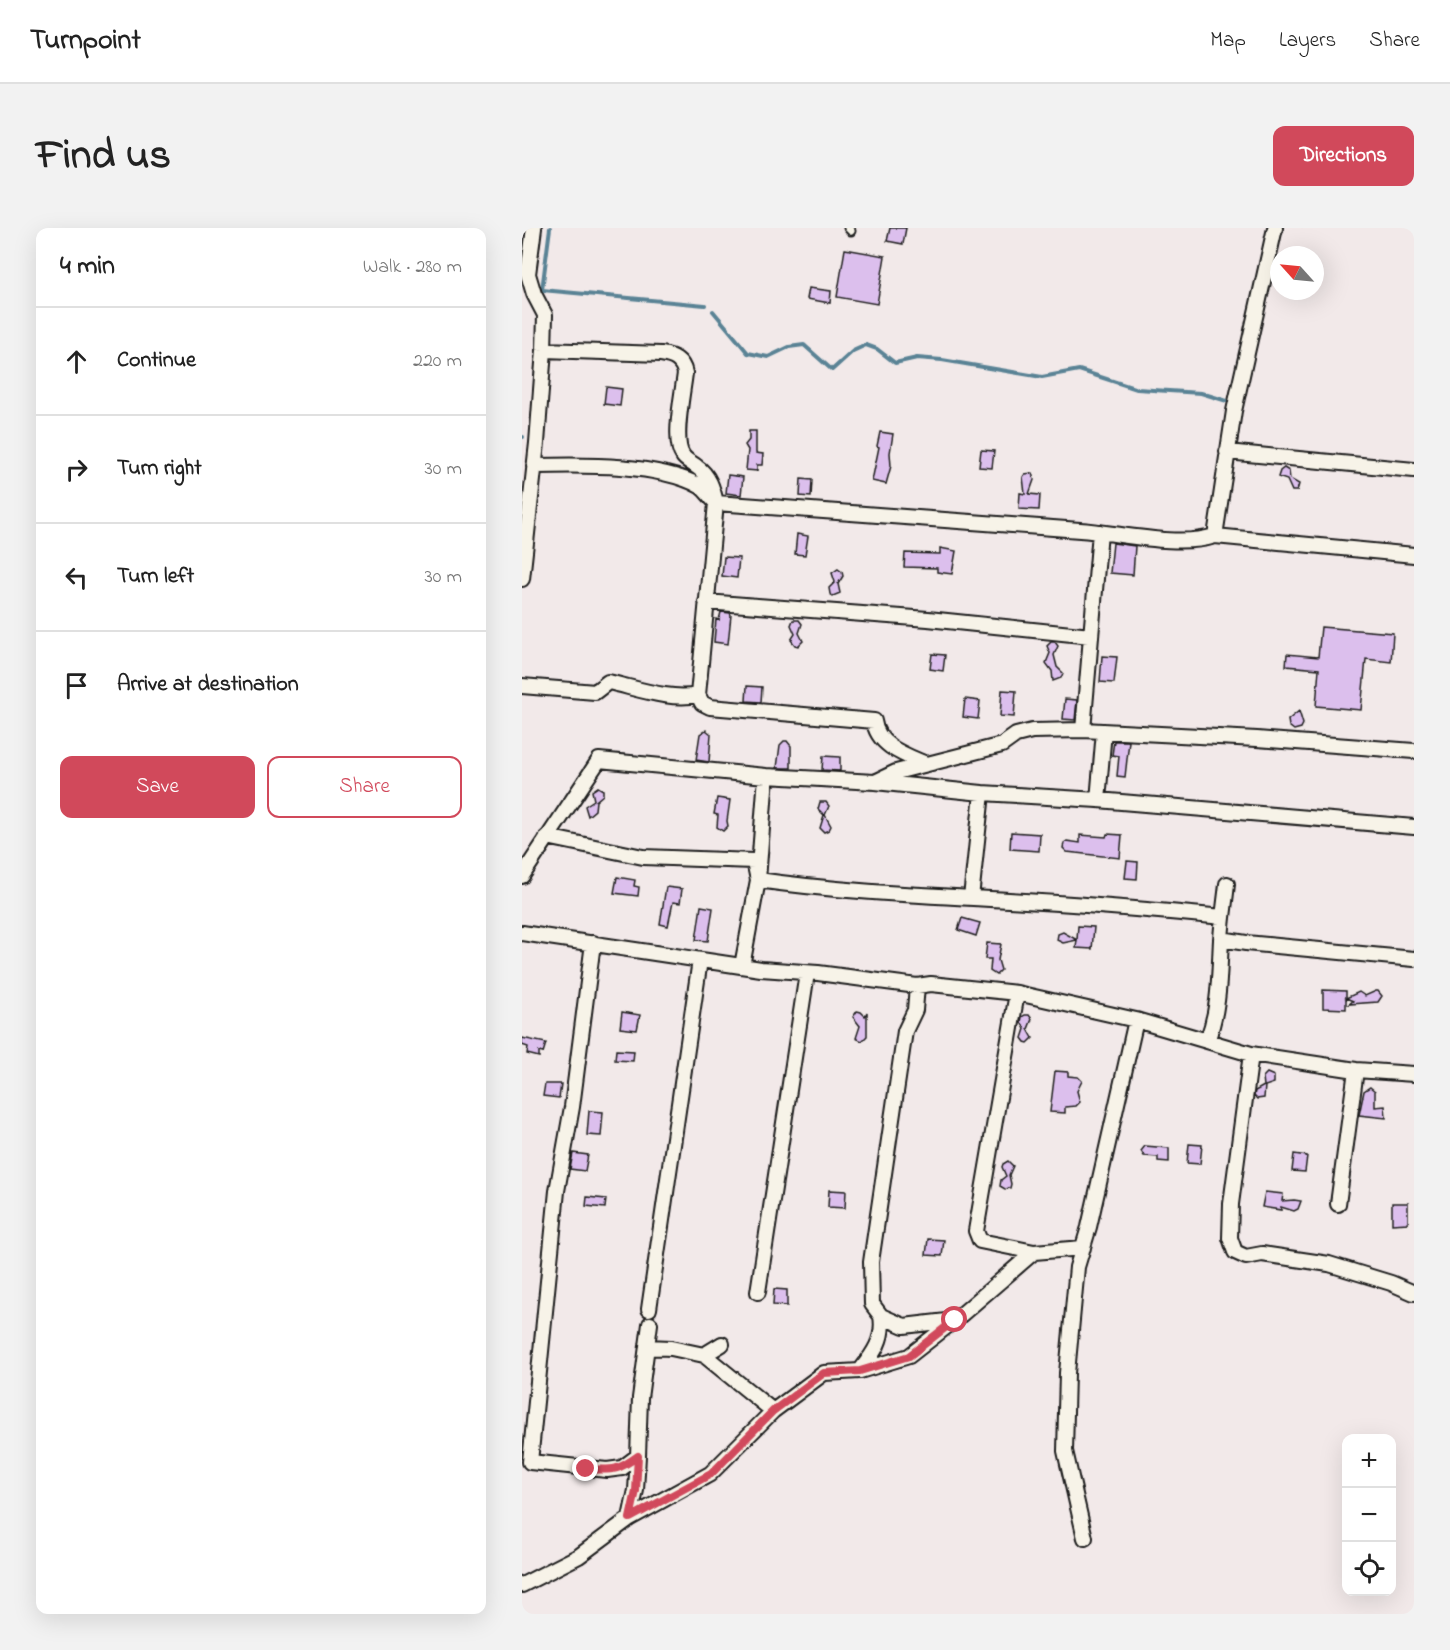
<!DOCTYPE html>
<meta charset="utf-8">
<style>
:root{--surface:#fff;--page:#f2f2f2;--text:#222;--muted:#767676;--line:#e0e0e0;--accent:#d1495b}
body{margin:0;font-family:"Indie Flower",sans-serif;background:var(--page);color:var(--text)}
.controls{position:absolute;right:18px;bottom:18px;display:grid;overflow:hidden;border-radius:12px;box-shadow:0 6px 24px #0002}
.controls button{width:54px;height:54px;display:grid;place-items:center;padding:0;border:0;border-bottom:2px solid var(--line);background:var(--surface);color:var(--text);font:30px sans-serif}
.compass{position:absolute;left:748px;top:18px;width:54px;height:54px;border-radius:50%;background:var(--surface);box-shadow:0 6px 24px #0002;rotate:297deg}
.stop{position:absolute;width:18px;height:18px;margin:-14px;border:4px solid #d1495b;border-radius:50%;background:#fff}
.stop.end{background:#d1495b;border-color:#fff;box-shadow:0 2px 6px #0008}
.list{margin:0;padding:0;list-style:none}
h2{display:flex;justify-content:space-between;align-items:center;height:78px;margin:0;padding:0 24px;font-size:26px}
h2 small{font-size:20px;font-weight:400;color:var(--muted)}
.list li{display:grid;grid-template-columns:39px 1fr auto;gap:18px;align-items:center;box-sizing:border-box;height:108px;padding:0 24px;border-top:2px solid var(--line)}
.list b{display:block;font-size:22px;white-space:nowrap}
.list em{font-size:20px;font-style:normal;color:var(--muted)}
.actions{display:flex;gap:12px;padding:18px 24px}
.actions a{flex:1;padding:14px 0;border:2px solid var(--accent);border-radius:12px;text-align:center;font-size:21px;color:var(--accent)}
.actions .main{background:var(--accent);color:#fff}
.icon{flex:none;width:33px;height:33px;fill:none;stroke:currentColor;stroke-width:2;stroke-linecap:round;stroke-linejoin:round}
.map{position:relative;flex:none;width:892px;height:1386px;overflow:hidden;border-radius:12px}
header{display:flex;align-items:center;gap:36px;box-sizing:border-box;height:84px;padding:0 30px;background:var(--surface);border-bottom:2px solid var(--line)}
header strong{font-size:28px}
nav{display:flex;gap:33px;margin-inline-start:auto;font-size:21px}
.intro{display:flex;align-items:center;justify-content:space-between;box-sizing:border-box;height:144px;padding:0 36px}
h1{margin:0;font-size:42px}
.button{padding:15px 27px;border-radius:12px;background:var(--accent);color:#fff;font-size:21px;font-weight:700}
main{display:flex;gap:36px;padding:0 36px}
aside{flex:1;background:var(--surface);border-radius:12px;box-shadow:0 6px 24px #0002}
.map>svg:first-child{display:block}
</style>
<header>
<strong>Turnpoint</strong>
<nav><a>Map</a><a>Layers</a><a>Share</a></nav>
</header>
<div class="intro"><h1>Find us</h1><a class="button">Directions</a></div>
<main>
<aside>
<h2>4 min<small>Walk · 280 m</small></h2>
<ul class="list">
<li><svg class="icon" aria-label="ahead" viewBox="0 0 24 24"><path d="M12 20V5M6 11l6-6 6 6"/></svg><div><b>Continue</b></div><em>220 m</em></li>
<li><svg class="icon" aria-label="right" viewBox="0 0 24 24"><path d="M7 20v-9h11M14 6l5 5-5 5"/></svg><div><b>Turn right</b></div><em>30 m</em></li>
<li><svg class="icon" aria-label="left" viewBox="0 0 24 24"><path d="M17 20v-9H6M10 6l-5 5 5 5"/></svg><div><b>Turn left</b></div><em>30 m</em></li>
<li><svg class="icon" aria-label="arrive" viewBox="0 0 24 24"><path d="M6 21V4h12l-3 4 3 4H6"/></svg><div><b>Arrive at destination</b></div></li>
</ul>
<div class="actions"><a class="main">Save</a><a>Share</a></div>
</aside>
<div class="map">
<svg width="892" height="1386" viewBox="0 0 892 1386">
<rect width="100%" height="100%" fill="#f2e9e9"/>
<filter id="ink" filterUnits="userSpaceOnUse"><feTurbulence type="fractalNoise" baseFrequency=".0167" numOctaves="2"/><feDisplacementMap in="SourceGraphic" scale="12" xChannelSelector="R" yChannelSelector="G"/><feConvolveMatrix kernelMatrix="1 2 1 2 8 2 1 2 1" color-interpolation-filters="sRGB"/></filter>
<g filter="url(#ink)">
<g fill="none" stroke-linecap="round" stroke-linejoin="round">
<path stroke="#5a8395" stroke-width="4" d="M28,0L20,62L183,77
M191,83L226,125L246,129L267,119L282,117L310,142L331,123L344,117L355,121L373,135L395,130L420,132L520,149L557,142L615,161L679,165L705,173
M0,209H1"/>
</g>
<path fill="#dcbfed" stroke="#1c1c1c" stroke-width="1.5" d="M368,0H384L381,16L365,13Z
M323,21L363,28L355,76L315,69Z
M287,60L309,63L308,75L285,71Z
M84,159L100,161L98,178L82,176Z
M227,203H234V225L241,226L240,237H235V243L224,242L226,222L223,217L227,212Z
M358,204L371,206L368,225L369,238L364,256L350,253L357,219L355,218Z
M459,222L472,223L470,240L457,239Z
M762,240L767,243L768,251L777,256L775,263H770L765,252L756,249L758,243Z
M510,245L512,252L507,266L518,267L517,282L497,281L498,265L503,266L501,249L503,246Z
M206,247L221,249L219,267L204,265Z
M279,251L290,252L289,269L278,268Z
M275,306L286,308L283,327L273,326Z
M591,315L613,318L611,347L588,345Z
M418,320L434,323L430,346L415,344V340L382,339L383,325L418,326Z
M202,329L217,330L215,350L200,348Z
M316,341L320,344L321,348L316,356L318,365L311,368L308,366L307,360L313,354L310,345Z
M199,384L208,385L209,387L206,416L192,414L194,391L197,392Z
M271,392H277L280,396L277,405L281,413L276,418L273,417L269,412L273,406L269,397Z
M799,399L871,405L869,434L844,431L839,482L794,478L797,441L764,438L765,426L796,429Z
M529,414H533L536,418L532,427L535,439L541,445L539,450L531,453L530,443L524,435L528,425L525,418Z
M410,426L423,427L421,443L408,441Z
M580,428L595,429L592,455L578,454Z
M225,458L240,459L239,474L224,473Z
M480,462L494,463L492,489L478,488Z
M443,471L458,473L456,491L441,489Z
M543,471L555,472L553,492L541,491Z
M777,483L781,496L779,500L772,502L767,498L766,492Z
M184,502L189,506L187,534L174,532L178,506Z
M262,513H265L269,518V540H255L258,517Z
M592,513H607L603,549L595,548L597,528L590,527Z
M301,528L318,529V543L300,542Z
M76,559L81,562V567L74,573L73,582L66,588L63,578L72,572L70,563Z
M195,570L208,572L205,593L206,598L201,603L195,599L196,587L192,586Z
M298,574H304L307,578L303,587L309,598L307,602L302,604L298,600L302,587L296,581Z
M489,604L518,606L517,623L488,621Z
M585,606L600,607L598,630L545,624L541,620L542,615L545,613L558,615V607L584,609Z
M605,633L616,634L615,651L603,650Z
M95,649L113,652L112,658L117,659L116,668L92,665Z
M144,659L160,661L158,675L151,674L146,698L138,696Z
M179,678L191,680L186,713L174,712Z
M440,690L458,695L454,708L436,702Z
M556,698L572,699L570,721L554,720L555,712L541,715L535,712L536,706L541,704L555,712Z
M465,715L479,716L476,732L479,742L474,747L468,743L469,731H463Z
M801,762L824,763V781L801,780Z
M854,763H856L860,768L856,774L827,776L831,773L824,770L837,764L843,768Z
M335,783L339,784L343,788L345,784V808L340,813L334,810L338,798L331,789Z
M100,784L118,787L115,802L98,800Z
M503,787H507L510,791L506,801L511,810L506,815L503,814L500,810L503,801L499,794L500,789Z
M0,810L24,815L21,825L17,824V829L5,826L6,819L0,817Z
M94,822L112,823L111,833L93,832Z
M533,843L546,844V848L556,849L560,853L555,863L558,874L554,878L543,879V885L528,884Z
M745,845L752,848V855L743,858L742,870L735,871L732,868L733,863L742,858L741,849Z
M23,856H39L37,870L21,868Z
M848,859L853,863V879L863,878L864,890L837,887L842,863Z
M67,883L81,884L79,908L65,907Z
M667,916L680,917L678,936L665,935Z
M623,918L647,920V934L636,933V929L622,928L619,923Z
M51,925L66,927L63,943L48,941Z
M772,926L785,928L783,944L770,943Z
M486,933L491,938L487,947L489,956L488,960L483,961L478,958L479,952L484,948L480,939L481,936Z
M307,962L324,963L323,980L306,979Z
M743,964L761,966L760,973L772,972L779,973L776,981L772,983L759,979V982L740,979Z
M65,969L84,971L83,980L64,978Z
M870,975H886V995L870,996Z
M406,1011L422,1012L420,1028L404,1027Z
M252,1061L265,1062V1078L251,1077Z"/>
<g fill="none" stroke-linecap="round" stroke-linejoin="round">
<defs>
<path id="service" d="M326,0L329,3"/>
<path id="minor" d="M22,122L139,126C152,128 160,132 163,145C161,164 150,214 161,228C164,233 171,235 175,239C187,247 191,261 194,275L176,467L180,475L188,479L352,493C355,518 383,527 404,536
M705,224L892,242
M12,238C60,237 136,235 178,258C184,262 189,270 194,275C315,284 437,293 558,302C598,305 656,320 693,308L712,183L753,0
M693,308L892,327
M0,351L15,215L22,122L23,87L12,66L6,46L12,0
M184,374L406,391L569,408
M0,458L73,464L86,454C114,460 148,473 176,467
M561,502L578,304
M353,554L374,544L480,517L494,507L510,503L561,502L735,511L892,523
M576,572L582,503
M25,609L121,629L232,633L236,652C319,664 403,667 487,672C558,676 629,682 701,689
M0,648L77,532L244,548L353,554L460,565L576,572L892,599
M449,670L460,565
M0,705L239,741L296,745L395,758L409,756L495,765L614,792L729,826L834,842L892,846
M699,711L724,715L892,731
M71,715L50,879L35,963L8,1234L85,1242L100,1240L116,1228L118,1170L128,1096
M220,738L236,652L244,548
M395,758L393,782L383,803L349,1034L350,1076L359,1088L382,1098L433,1092
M495,765L454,1003L458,1013L512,1024
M685,813C698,779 697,748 699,712C700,693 703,675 705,656
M729,826L709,976L708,1010L713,1024L724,1029L740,1026L807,1036L869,1055L892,1065
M816,976L834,842
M236,1064L285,745
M127,1081L178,732
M182,1127L200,1116
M338,1143C351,1126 363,1111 359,1088
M251,1183L302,1145L338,1143L387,1128L433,1092L512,1024L561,1020
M108,1290L188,1246L251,1183L182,1127L149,1120L125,1119
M563,1310L543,1223L545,1145L555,1039L567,999L614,792
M0,1357L57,1328L108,1290L114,1262L116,1228"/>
</defs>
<use href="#service" stroke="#1c1c1c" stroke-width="11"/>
<use href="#minor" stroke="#1c1c1c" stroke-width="18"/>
<use href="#service" stroke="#f7f3e8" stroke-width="7"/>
<use href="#minor" stroke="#f7f3e8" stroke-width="14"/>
</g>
</g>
<g fill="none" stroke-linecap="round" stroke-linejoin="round" filter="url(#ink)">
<path stroke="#d1495b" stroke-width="8" d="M64,1241C91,1242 94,1244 116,1228L114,1263L108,1290L189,1246L251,1183L302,1145L338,1143L387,1128L433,1092"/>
</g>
</svg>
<div class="controls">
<button>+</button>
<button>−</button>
<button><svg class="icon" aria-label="locate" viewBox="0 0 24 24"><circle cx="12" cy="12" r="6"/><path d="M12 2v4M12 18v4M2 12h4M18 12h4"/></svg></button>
</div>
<svg class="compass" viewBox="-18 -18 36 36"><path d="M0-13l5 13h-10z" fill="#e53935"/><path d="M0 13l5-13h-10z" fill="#767676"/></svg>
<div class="stop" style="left:433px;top:1092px"></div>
<div class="stop end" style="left:64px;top:1241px"></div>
</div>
</main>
